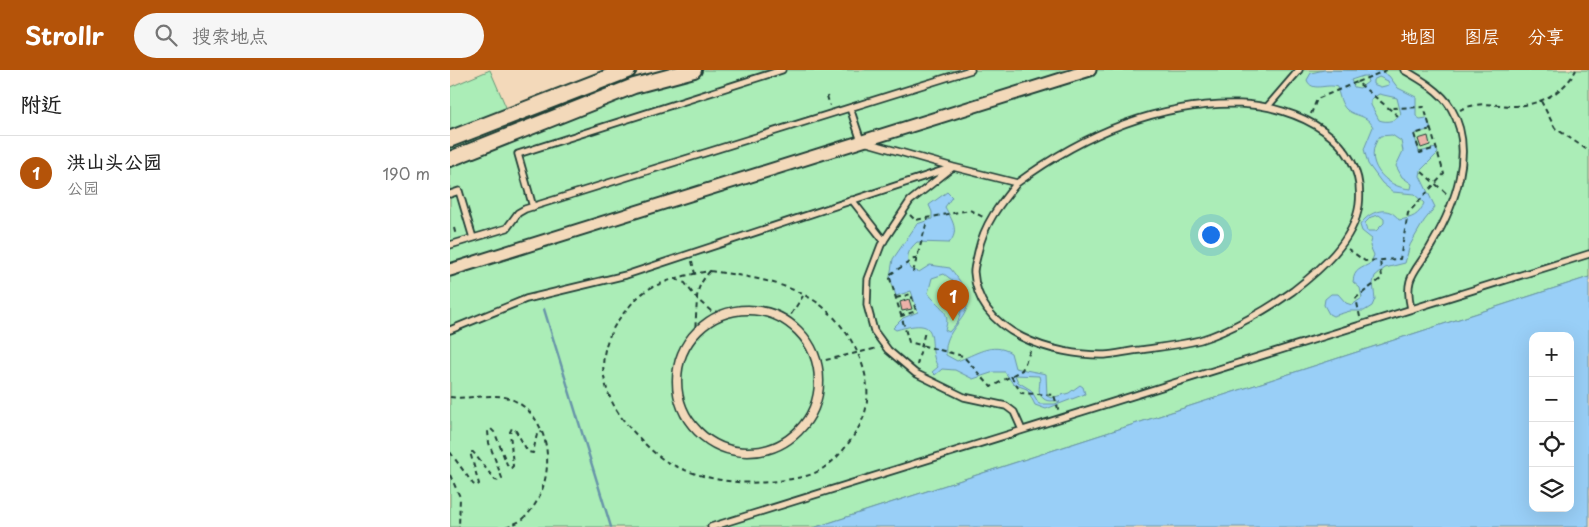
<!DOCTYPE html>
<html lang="zh">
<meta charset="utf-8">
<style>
:root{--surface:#fff;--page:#f6f6f6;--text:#222;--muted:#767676;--line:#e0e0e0;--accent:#b45309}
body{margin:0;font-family:"Playpen Sans","LXGW WenKai TC",sans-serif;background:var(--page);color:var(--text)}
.controls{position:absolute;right:15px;bottom:15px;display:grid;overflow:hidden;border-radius:10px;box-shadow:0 5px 20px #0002}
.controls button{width:45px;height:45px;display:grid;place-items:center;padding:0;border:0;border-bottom:1px solid var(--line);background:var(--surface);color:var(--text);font:25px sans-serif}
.you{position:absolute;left:760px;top:164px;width:18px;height:18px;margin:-12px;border:4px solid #fff;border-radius:50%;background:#1a73e8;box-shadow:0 0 0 8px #1a73e833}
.badge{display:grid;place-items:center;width:32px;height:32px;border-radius:50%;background:var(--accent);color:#fff;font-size:16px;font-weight:700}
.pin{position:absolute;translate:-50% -41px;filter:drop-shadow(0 1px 2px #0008)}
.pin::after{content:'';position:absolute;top:26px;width:18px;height:15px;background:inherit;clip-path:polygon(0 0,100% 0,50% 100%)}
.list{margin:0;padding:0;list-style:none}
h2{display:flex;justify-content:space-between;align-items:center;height:65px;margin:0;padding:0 20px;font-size:21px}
h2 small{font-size:16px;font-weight:400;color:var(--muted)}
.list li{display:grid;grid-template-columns:32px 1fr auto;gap:15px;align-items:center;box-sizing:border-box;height:75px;padding:0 20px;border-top:1px solid var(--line)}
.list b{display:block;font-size:19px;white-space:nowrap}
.list p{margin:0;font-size:16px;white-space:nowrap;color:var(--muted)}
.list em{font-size:16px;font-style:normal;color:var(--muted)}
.icon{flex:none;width:28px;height:28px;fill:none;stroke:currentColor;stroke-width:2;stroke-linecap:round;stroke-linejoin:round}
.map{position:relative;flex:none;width:1139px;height:457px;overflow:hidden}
header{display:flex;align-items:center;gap:30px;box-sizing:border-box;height:70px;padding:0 25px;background:var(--accent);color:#fff}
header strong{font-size:24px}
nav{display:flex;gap:28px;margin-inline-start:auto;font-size:18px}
.search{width:350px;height:45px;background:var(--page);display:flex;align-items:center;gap:12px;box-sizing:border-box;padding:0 18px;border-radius:28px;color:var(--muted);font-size:19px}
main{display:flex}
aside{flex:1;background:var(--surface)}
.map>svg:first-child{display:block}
</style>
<header>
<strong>Strollr</strong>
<div class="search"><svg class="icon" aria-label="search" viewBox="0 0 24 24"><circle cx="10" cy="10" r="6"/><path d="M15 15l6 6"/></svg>搜索地点</div>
<nav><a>地图</a><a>图层</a><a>分享</a></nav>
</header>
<main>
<aside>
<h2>附近<small></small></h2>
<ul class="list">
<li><span class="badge">1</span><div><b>洪山头公园</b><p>公园</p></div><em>190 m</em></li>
</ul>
</aside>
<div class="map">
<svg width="1139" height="457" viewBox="0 0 1139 457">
<rect width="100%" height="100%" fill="#f3d9ba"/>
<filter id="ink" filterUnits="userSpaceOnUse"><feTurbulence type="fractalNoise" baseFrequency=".02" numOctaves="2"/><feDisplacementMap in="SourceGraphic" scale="10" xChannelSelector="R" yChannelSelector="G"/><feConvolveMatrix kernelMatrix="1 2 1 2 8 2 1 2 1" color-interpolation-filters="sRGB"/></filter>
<g filter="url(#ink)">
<path fill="#abedb7" stroke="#659576" d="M40,0L65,58L216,0H1139V207L366,457H0V17Z"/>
<path fill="#99cff7" stroke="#6895a9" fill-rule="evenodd" d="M874,0L931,1L939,6L948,18L966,27V46L970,49L977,48L981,59L964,64L969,82L986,78L988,83L971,100L970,106L985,137L974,151L960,175L955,193L935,198L925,206L923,213L925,229L922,236L914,241H900L883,246L879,244L874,235L875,229L881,224H888L896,233L902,235L912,228L910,218L903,212C904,199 911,199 921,193L924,185L920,176L922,169L912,161L910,155C919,141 939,134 949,150C962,148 969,146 974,133L964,124L943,122L932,113L918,94L914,79L923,57C917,44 906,47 897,40C891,35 889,24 887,17C876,13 862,23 857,10L861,3ZM913,6H916L918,12L910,18L904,17L901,10ZM929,7L938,11L939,15L931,17L923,14V10ZM929,24L947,28L951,44C946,51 937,53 929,50L921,35V29ZM942,65L951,71L953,81L946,96L952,107L962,114L961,119C935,118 911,90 930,66ZM929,145L934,149V153L926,161H917L915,153L921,147Z
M497,122L502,127L495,137C502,150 510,161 499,173L467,172C458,180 455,187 460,199L469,202L480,195L500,198C543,249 492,248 496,285L507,291C525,285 542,271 561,283L565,298L596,304L597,326L601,328L619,323L630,315L633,317L635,324L596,339L585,335L577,319L563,314L555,302H544L523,309L505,300L492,299L485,305L482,302L488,297C474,273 497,245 446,260L443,258L453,248L468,242L461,221L446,226L440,207L443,189L467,154L482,149V142L479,135ZM494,204L502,210L513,231L508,252L499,262L495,260C502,240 488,237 478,223L482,208ZM565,305L589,306C592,314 585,323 594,329C599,333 605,329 610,332L605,334H589L581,320L568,312Z
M1139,207V457H366ZM1083,266H1120V438H1083Z"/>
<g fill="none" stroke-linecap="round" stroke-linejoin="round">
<path stroke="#6895a9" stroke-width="2.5" d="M94,239L161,457"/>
</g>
<path fill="#ecb1a8" stroke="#1f3d34" d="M978,66L980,75L971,78L968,69Z
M459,229L462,239L452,241L450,232Z"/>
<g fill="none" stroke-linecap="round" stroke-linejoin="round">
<defs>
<path id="service" d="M954,0C970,9 991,21 1001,38C1026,80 1005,135 982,174C967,202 953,204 961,239
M818,36L849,0
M567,113C549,135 534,154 528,182C527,188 524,196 524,202C528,264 604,286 655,285C667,284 679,281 690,280C710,277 730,275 750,270C780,261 818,239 843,221C870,200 904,171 909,135C917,69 846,36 790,34C708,32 632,65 567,113L503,97L460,131L431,175L418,209L417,235L424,261L438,280L465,303L514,327L556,336L564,342L572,360
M0,124L9,121L23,168
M402,130L434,171
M83,137L68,84L332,0
M0,175L57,158L68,143L75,139L521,0
M0,260L76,229L176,205L503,97L411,71L400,38
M261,457L1139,184"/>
<path id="pedestrian" d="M227 311a71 71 0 1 1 142 0a71 71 0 1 1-142 0Z"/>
<path id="minor" d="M0,200L640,0"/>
<path id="tertiary" d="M0,89L184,16L244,0"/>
<path id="secondary" d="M0,69L178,0"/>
</defs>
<use href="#service" stroke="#1f3d34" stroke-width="9"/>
<use href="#pedestrian" stroke="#1f3d34" stroke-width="11"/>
<use href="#minor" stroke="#1f3d34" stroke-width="15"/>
<use href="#tertiary" stroke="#1f3d34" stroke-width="18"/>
<use href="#secondary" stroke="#1f3d34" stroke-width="19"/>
<path stroke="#1f3d34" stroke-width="2" stroke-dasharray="5 4" stroke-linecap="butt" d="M907,12L937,0
M377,26L380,36
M1091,31L1105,58L1139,81
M1010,40C1028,31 1043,35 1062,36C1088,36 1114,23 1126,0
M861,44L867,29L907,12L948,46
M981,59L964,64L970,83L986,78
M972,102L997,124
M460,145L465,150L520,140L533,147
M4,158L6,166
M898,179L915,191L950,189L958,143L994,104L974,37L939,38
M467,187L439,205L459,272L513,286L541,317L572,300L581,279
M242,191L245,204
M260,201C296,206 333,211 365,231C396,252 424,299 416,338C414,350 405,365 397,375C388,388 372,402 356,406C309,417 267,415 223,395C207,388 192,371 180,358C146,320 143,275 179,237C186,228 195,220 205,216C223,208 241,204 260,201Z
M260,201C253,209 247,218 247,229L261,241L280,243
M463,202L478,148
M225,209L235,213L247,229L245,263
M446,228L461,224L466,241L451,246
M910,247L906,228L932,208L930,190
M336,252L353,226
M367,292L428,278
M467,295L475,261
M561,306L571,323L604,325L609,342
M0,327C17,330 46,322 61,329C107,349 107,418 73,449C68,453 61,455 55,457
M0,382L23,414L26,416L29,414L20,382H23L45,410L49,411L52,408L39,373L38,361L41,359L45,363L58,397L61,398L63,396L60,362L62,358L66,361L78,382L83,383L87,364L92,362
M0,405L10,427L9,457"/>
<use href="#service" stroke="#f3d9ba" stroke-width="5.5"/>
<use href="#pedestrian" stroke="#f3d9ba" stroke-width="8"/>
<use href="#minor" stroke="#f3d9ba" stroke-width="11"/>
<use href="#tertiary" stroke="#f3d9ba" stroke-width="14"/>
<use href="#secondary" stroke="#f3d9ba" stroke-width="15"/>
</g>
</g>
</svg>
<div class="controls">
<button>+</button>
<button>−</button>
<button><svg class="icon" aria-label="locate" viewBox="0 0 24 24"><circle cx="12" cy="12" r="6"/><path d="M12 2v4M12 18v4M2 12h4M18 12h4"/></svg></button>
<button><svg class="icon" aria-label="layers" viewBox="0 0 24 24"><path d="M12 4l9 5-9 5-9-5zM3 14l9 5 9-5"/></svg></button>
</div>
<div class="you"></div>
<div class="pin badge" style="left:503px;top:251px">1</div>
</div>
</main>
